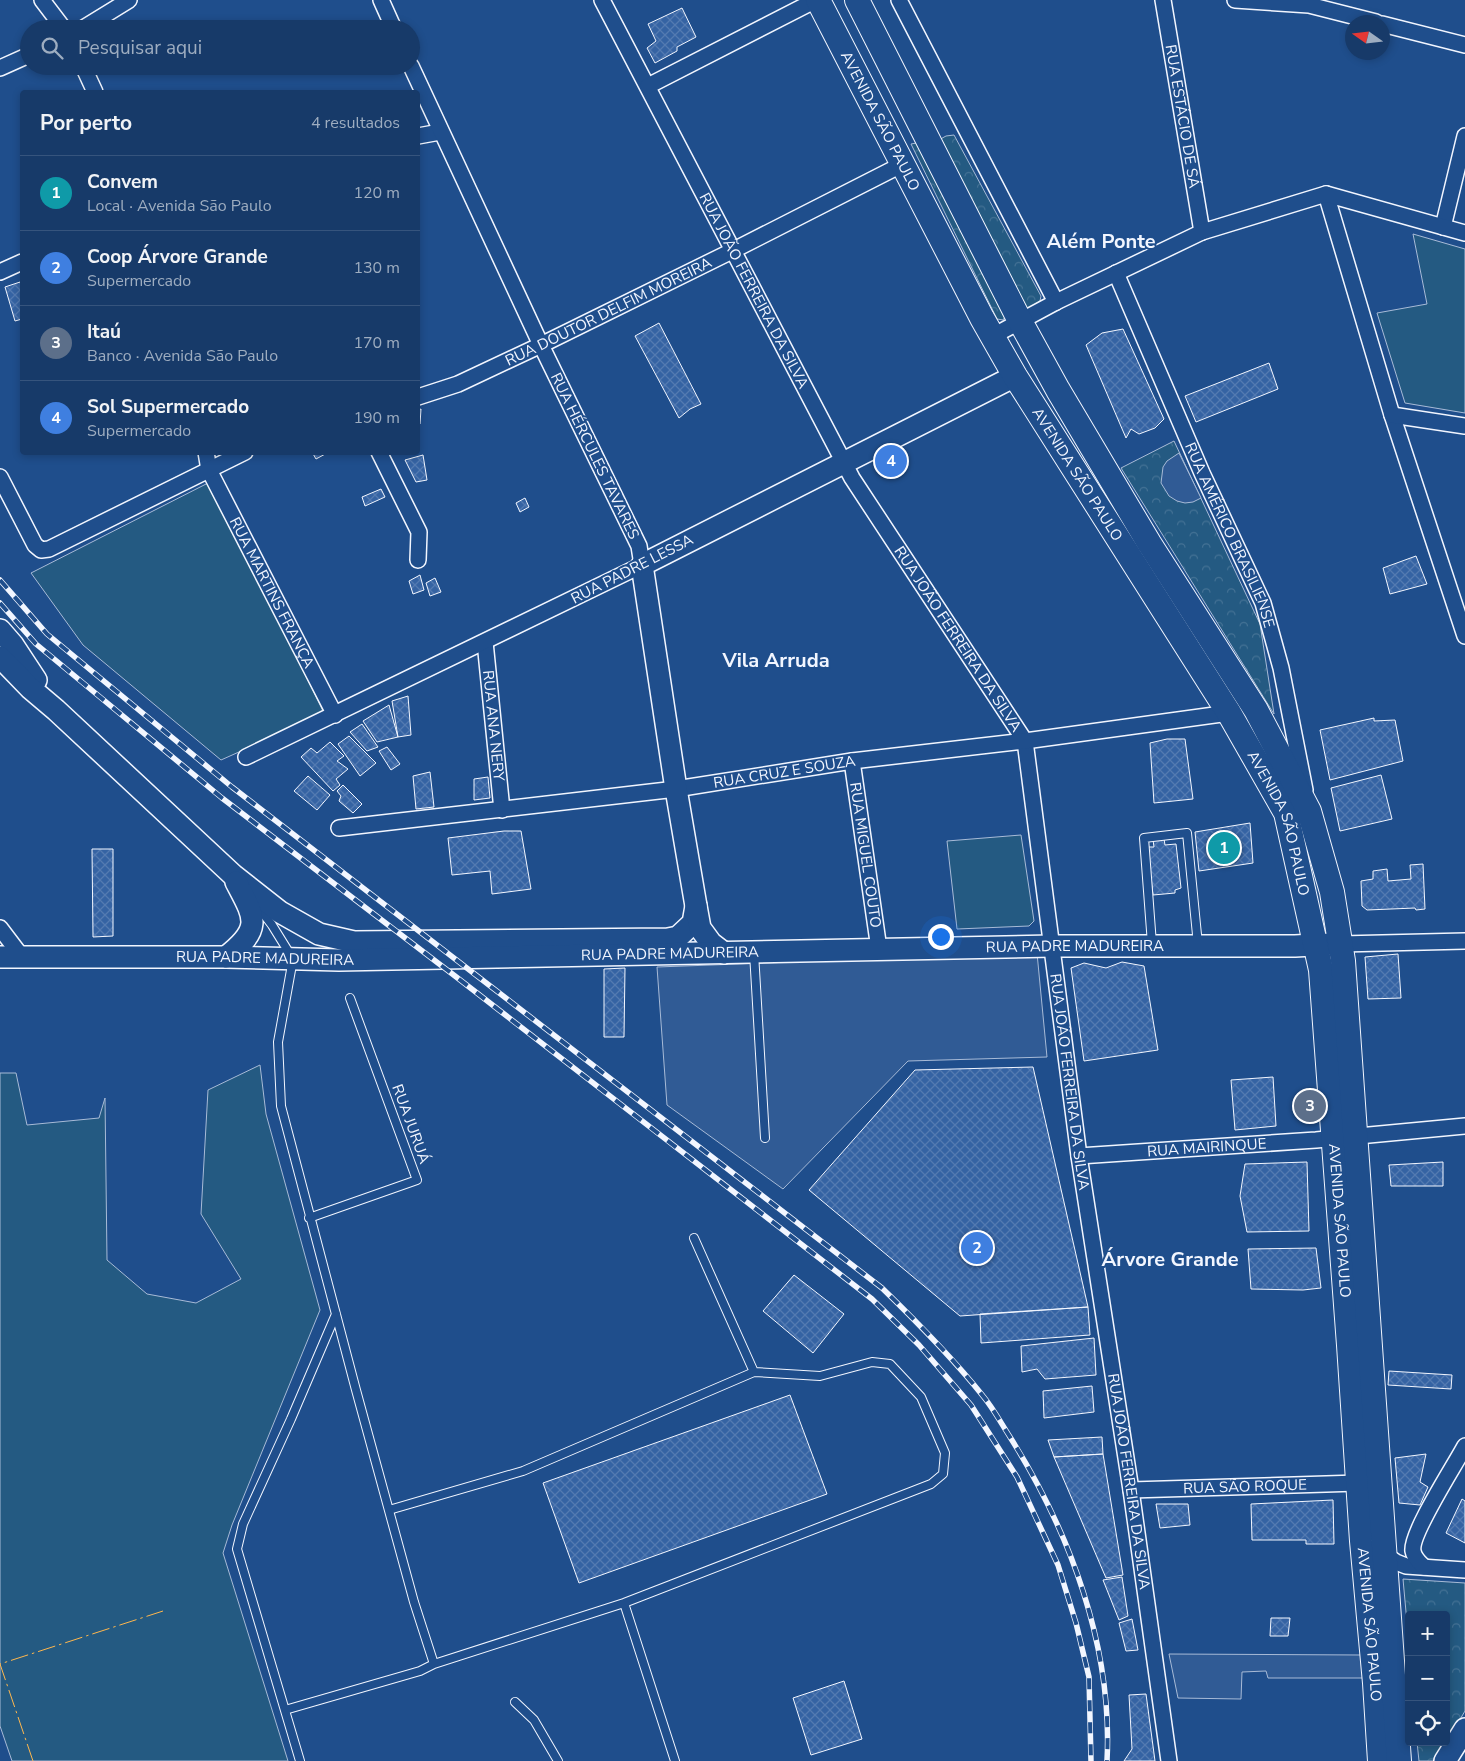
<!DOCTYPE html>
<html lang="pt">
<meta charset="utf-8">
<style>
:root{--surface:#173a69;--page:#244571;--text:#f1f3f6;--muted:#9eadc0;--line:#36547d;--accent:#ea580c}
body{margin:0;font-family:"Nunito Sans",sans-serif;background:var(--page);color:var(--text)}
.controls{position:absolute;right:15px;bottom:15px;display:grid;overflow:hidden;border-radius:5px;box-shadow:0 2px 8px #0003}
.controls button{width:45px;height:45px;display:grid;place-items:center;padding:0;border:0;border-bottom:1px solid var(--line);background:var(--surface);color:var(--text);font:25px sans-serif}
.compass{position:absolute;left:1345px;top:15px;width:45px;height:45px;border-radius:50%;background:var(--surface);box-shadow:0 2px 8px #0003;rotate:284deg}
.you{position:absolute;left:940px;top:936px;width:18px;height:18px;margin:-12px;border:4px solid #fff;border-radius:50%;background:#1a73e8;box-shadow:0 0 0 8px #1a73e833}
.badge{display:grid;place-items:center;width:32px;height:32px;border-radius:50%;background:var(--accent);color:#fff;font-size:16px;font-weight:700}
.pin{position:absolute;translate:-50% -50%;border:2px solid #fff;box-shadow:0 1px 5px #0006}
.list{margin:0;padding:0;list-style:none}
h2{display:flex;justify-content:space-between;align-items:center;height:65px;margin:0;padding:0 20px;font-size:21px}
h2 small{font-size:16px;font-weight:400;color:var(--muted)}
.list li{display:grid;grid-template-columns:32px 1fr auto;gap:15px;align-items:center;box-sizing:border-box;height:75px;padding:0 20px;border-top:1px solid var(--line)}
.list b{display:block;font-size:19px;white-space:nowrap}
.list p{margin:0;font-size:16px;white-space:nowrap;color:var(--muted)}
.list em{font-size:16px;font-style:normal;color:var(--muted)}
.icon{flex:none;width:28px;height:28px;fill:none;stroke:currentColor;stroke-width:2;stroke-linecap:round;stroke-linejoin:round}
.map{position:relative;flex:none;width:1465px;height:1761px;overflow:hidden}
.search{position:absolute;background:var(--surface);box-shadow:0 2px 8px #0003;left:20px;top:20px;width:400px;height:55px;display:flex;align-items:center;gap:12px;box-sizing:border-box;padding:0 18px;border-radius:28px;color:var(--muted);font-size:19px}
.panel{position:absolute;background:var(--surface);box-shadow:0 2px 8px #0003;left:20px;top:90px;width:400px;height:365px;border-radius:5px}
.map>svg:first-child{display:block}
</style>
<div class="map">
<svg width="1465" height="1761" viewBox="0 0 1465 1761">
<defs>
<pattern id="park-crowns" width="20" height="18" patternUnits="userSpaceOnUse" patternTransform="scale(1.25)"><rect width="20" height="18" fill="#245a82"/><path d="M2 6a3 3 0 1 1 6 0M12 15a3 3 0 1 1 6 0" fill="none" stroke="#447295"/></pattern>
<pattern id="building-cross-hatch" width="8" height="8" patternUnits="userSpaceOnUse" patternTransform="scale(1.25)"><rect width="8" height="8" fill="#3563a3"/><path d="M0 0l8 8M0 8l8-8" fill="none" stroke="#537ab1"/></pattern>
</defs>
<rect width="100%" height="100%" fill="#1f4e8c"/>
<path fill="#245a82" stroke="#a8bbd7" d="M1413,234L1465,249V413L1405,403L1377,313L1427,304Z
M210,482L323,711L268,739L221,760L83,645L31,573Z
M1021,835L1034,921L1029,926L957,929L947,841Z
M260,1065L266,1114L320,1310L232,1525L223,1553L288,1761H12L0,1726V1073H16L27,1125L99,1118L105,1098L107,1260L147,1294L196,1303L241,1279L201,1214L208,1090Z"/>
<path fill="url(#park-crowns)" stroke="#a8bbd7" d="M954,135L1041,296L1040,301L1028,309L1020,308L937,141L946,136Z
M922,142L1006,315L1003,320L997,319L911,144Z
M1174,441L1260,624L1274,714L1121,468Z
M1403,1579L1465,1583V1711L1435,1761H1419L1417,1742H1446V1615H1409V1645Z"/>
<path fill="#305b95" stroke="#a8bbd7" d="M1179,453L1201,498L1193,502L1185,503L1177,501L1169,496L1161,483L1163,467L1167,461Z
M1037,953L1047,1057L908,1061L783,1189L667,1105L657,967Z
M1169,1654L1362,1655L1363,1678H1268L1266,1671L1242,1672L1241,1699L1178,1698Z"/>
<path fill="url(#building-cross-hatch)" stroke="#f2f6ff" d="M682,8L696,37L677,47V51L655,63L647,48L656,41L648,24Z
M20,282L22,289V319L15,321L5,287Z
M659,323L701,404L690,409L679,418L635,336Z
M1123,329L1164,419L1155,428L1139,434L1131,429L1126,438L1086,345L1102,333Z
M1269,363L1278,389L1196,422L1185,396Z
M421,409L420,424H418V410Z
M312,452H329L316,459Z
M423,455L427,480L416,482L405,460Z
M381,489L385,497L365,506L362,497Z
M525,498L529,507L520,512L516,503Z
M1416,556L1427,584L1390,594L1383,568Z
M420,575L424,590L413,594L409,581Z
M435,578L441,592L430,596L426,583Z
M408,696L411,735L398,737L392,701Z
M389,705L398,737L377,742L363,721Z
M1374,718V721L1395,720L1403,761L1330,780L1320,730Z
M362,724L378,747L367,751L350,732Z
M349,736L376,763L360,776L338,744Z
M1167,739H1185L1193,799L1154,803L1150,743Z
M330,742L344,756L337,761L348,769L336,779L340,785L333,791L301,757L311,748L317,753Z
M387,747L400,764L391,770L379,751Z
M430,772L434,807L416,809L413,776Z
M1381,775L1392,819L1340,831L1331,788Z
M308,776L330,795L317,810L294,791Z
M488,777L490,798L474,800V779Z
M343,785L362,804L353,813L339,801L341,796L337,791Z
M1250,823L1253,863L1199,871L1195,832Z
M504,831H521L531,889L492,894L490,871L452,875L448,838Z
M1164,839L1165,845L1176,844L1181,888L1175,890V893L1153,895L1147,847H1154L1153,840Z
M92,849H113V936L93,937Z
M1423,864L1425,909L1416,910L1415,908L1367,910L1362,906L1361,881L1373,879V871L1387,869L1388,881L1411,879L1410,865Z
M1398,954L1401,998L1368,999L1365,957Z
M1122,962L1144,966L1158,1050L1084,1061L1071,968L1084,963L1106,968Z
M625,968L624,1037H604V969Z
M1033,1067L1088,1307L960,1316L809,1190L915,1070Z
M1273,1077L1276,1126L1235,1130L1231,1080Z
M1307,1162L1309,1231L1247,1232L1240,1196L1245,1164Z
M1443,1162V1186H1391L1389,1165Z
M1316,1248L1321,1288L1303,1290L1251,1289L1248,1249Z
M794,1275L844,1314L813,1353L763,1311Z
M1088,1307L1090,1335L981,1343L980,1314Z
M1094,1338L1096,1375L1045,1379L1037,1369L1022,1372L1021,1346Z
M1389,1371L1452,1375L1451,1389L1388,1385Z
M1092,1386L1094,1412L1044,1418L1043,1391Z
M790,1395L827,1494L579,1583L543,1483Z
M1102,1437L1103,1454L1054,1457L1048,1440Z
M1103,1454L1123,1575L1106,1578L1054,1457Z
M1426,1454L1420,1482L1428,1487L1420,1505L1399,1503L1395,1458Z
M1462,1499L1465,1501V1543L1446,1533Z
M1333,1500L1334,1544H1306V1540H1252L1251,1504Z
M1156,1504H1188L1190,1525L1160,1528Z
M1122,1577L1128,1616L1119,1620L1103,1580Z
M1271,1618H1290L1288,1636H1270Z
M1132,1619L1138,1650L1126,1651L1119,1623Z
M844,1681L862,1739L811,1755L793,1698Z
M1146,1694L1155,1761H1124L1132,1749L1129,1695Z"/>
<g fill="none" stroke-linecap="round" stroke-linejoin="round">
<defs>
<path id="service" d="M256,904L272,925L293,959L278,1042L281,1106L356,1390L414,1602L434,1664L420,1671L285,1710
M1152,944L1144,838L1187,833L1198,945
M754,953L765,1138
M309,1218L417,1180L350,998
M389,1510L523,1471L754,1372L694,1238
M624,1603L675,1761
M434,1664L624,1603L931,1484L943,1474L945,1453L921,1397L890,1364L872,1362L820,1376L754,1372
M515,1702L534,1720L558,1761
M300,1761L237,1549L243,1524L291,1419L336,1314"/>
<g id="minor">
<path d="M42,0L64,29"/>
<path d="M381,0L394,29"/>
<path id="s1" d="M602,0L852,478L1025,741L1079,1156L1131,1490L1169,1761"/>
<path d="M899,0L1056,302"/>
<path id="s2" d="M1163,0L1202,232"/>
<path d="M1235,0L1309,5L1376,22"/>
<path d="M1382,24L1465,45"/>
<path d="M82,29L129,0"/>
<path d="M83,66L95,92"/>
<path d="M0,68L29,55"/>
<path d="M648,86L816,0"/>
<path d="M418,136L440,132"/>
<path d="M1326,194L1392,415L1465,636"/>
<path d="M1443,227L1465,136"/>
<path d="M0,272L22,262"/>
<path id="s3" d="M1116,273L1202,473L1263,603L1281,668L1305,790"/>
<path d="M993,336L1056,302L1202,232L1326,194L1465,233"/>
<path id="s4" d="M418,397L458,384L541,345L732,251L903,164"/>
<path d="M1392,415L1465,426"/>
<path id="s5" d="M206,452L209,470L335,715"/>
<path d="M379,452L419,532L418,560"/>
<path d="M0,477L35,545L41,550L49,549L245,452"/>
<path id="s6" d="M485,642L502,810"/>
<path d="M246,757L642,565L639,546L541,345L411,66"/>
<path id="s7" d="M852,761L879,949"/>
<path id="s8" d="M339,828L676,789L852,761L1025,741L1229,713"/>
<path d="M0,928L22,957"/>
<path d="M1341,944L1465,941"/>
<path id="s9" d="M1079,1156L1316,1140L1465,1126"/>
<path id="s10" d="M1131,1490L1358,1483"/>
<path d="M1384,1554L1396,1562L1406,1566L1465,1570"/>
<path d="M1424,1567C1420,1563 1414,1558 1413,1551C1410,1534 1455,1465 1465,1446"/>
</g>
<g id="secondary">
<path d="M0,630L13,645L36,680"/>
<path d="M0,657L30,688L56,710L233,875L280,912L319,934L354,942L668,939L678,937L693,923L696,906"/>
<path d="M724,953L711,943L700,928L696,906L676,789L642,565L1015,376"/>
<path id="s11" d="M0,957H226L339,960L1052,946H1295L1332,944"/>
<path d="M226,957C263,928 255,918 236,882"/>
<path d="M1445,1761L1465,1729"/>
</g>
<g id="primary">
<path id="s12" d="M818,0L982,318L1015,376L1229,713L1286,813L1321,970L1349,1345L1362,1541L1375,1683L1380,1761"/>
<path d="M857,0L1020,321L1058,390L1149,543L1256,710L1309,811L1332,892L1343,961C1363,1227 1380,1494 1399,1761"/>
</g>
</defs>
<use href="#service" stroke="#f2f6ff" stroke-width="10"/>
<use href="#minor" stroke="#f2f6ff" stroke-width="18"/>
<use href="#secondary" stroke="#f2f6ff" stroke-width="24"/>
<use href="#primary" stroke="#f2f6ff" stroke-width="26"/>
<use href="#service" stroke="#1f4e8c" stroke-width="8"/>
<use href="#minor" stroke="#1f4e8c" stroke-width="15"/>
<use href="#secondary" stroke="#1f4e8c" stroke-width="21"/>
<use href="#primary" stroke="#1f4e8c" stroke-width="24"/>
<defs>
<path id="rail" d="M0,580L47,634L232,787L882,1288C918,1323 952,1357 983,1396C993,1408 1001,1423 1010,1437C1070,1532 1113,1647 1107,1761
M0,603L36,644L222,798L455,976L872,1299L919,1345L971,1405L1017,1477L1058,1565L1076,1623L1089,1677L1091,1761"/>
</defs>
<use href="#rail" stroke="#f2f6ff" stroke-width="5.5"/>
<use href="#rail" stroke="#1f4e8c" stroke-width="4" stroke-dasharray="11" stroke-linecap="butt"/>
<path stroke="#ffb74d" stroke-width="1" stroke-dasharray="18 4 2.5 4" stroke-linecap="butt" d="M33,1761L0,1664L163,1611"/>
</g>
<g text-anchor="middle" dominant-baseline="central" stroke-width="4" stroke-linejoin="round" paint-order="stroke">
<g font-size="15" fill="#f2f6ff" stroke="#1f4e8c">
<text stroke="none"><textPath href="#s2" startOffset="118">RUA ESTÁCIO DE SÁ</textPath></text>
<text stroke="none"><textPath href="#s12" startOffset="136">AVENIDA SÃO PAULO</textPath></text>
<text stroke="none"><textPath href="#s1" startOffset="328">RUA JOÃO FERREIRA DA SILVA</textPath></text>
<text stroke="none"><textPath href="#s4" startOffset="209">RUA DOUTOR DELFIM MOREIRA</textPath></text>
<text transform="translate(595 456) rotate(64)">RUA HÉRCULES TAVARES</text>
<text stroke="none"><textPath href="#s12" startOffset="541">AVENIDA SÃO PAULO</textPath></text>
<text stroke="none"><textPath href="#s3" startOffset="286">RUA AMÉRICO BRASILIENSE</textPath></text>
<text transform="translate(632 569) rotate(-27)">RUA PADRE LESSA</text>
<text stroke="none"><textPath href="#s5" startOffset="156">RUA MARTINS FRANÇA</textPath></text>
<text stroke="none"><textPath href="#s1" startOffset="732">RUA JOÃO FERREIRA DA SILVA</textPath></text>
<text stroke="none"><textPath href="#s6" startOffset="84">RUA ANA NERY</textPath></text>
<text stroke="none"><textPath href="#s8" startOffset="449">RUA CRUZ E SOUZA</textPath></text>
<text stroke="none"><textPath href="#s12" startOffset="946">AVENIDA SÃO PAULO</textPath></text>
<text stroke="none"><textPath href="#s7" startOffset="95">RUA MIGUEL COUTO</textPath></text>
<text stroke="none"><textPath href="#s11" startOffset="1075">RUA PADRE MADUREIRA</textPath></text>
<text stroke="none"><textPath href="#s11" startOffset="670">RUA PADRE MADUREIRA</textPath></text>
<text stroke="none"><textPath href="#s11" startOffset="265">RUA PADRE MADUREIRA</textPath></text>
<text stroke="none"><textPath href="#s1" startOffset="1198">RUA JOÃO FERREIRA DA SILVA</textPath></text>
<text transform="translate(411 1124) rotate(70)">RUA JURUÁ</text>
<text stroke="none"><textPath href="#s9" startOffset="128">RUA MAIRINQUE</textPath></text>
<text stroke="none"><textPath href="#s12" startOffset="1351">AVENIDA SÃO PAULO</textPath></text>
<text stroke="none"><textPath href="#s1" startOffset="1602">RUA JOÃO FERREIRA DA SILVA</textPath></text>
<text stroke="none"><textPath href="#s10" startOffset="114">RUA SÃO ROQUE</textPath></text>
<text stroke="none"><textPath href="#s12" startOffset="1756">AVENIDA SÃO PAULO</textPath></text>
</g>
<g font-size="20" font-weight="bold" fill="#f2f6ff" stroke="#1f4e8c">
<text x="1101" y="241">Além Ponte</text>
<text x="776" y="660">Vila Arruda</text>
<text x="1170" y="1259">Árvore Grande</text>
</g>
</g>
</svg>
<div class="controls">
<button>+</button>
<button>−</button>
<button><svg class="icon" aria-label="locate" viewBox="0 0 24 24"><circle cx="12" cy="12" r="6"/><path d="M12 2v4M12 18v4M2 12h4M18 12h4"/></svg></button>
</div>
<svg class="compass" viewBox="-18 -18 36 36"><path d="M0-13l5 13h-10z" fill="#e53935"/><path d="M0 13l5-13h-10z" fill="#9eadc0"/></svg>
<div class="you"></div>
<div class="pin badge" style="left:1224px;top:848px;background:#0f9aa8">1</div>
<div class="pin badge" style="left:977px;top:1248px;background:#3f7fe0">2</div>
<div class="pin badge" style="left:1310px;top:1106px;background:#5c6f8a">3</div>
<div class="pin badge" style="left:891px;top:461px;background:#3f7fe0">4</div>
<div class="search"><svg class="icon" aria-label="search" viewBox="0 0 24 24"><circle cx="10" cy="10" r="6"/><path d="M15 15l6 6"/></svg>Pesquisar aqui</div>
<section class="panel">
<h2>Por perto<small>4 resultados</small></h2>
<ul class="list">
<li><span class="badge" style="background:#0f9aa8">1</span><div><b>Convem</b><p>Local · Avenida São Paulo</p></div><em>120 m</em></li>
<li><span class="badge" style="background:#3f7fe0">2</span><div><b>Coop Árvore Grande</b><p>Supermercado</p></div><em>130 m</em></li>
<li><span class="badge" style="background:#5c6f8a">3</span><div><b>Itaú</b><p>Banco · Avenida São Paulo</p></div><em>170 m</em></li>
<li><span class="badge" style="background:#3f7fe0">4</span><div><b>Sol Supermercado</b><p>Supermercado</p></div><em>190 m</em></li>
</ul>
</section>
</div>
